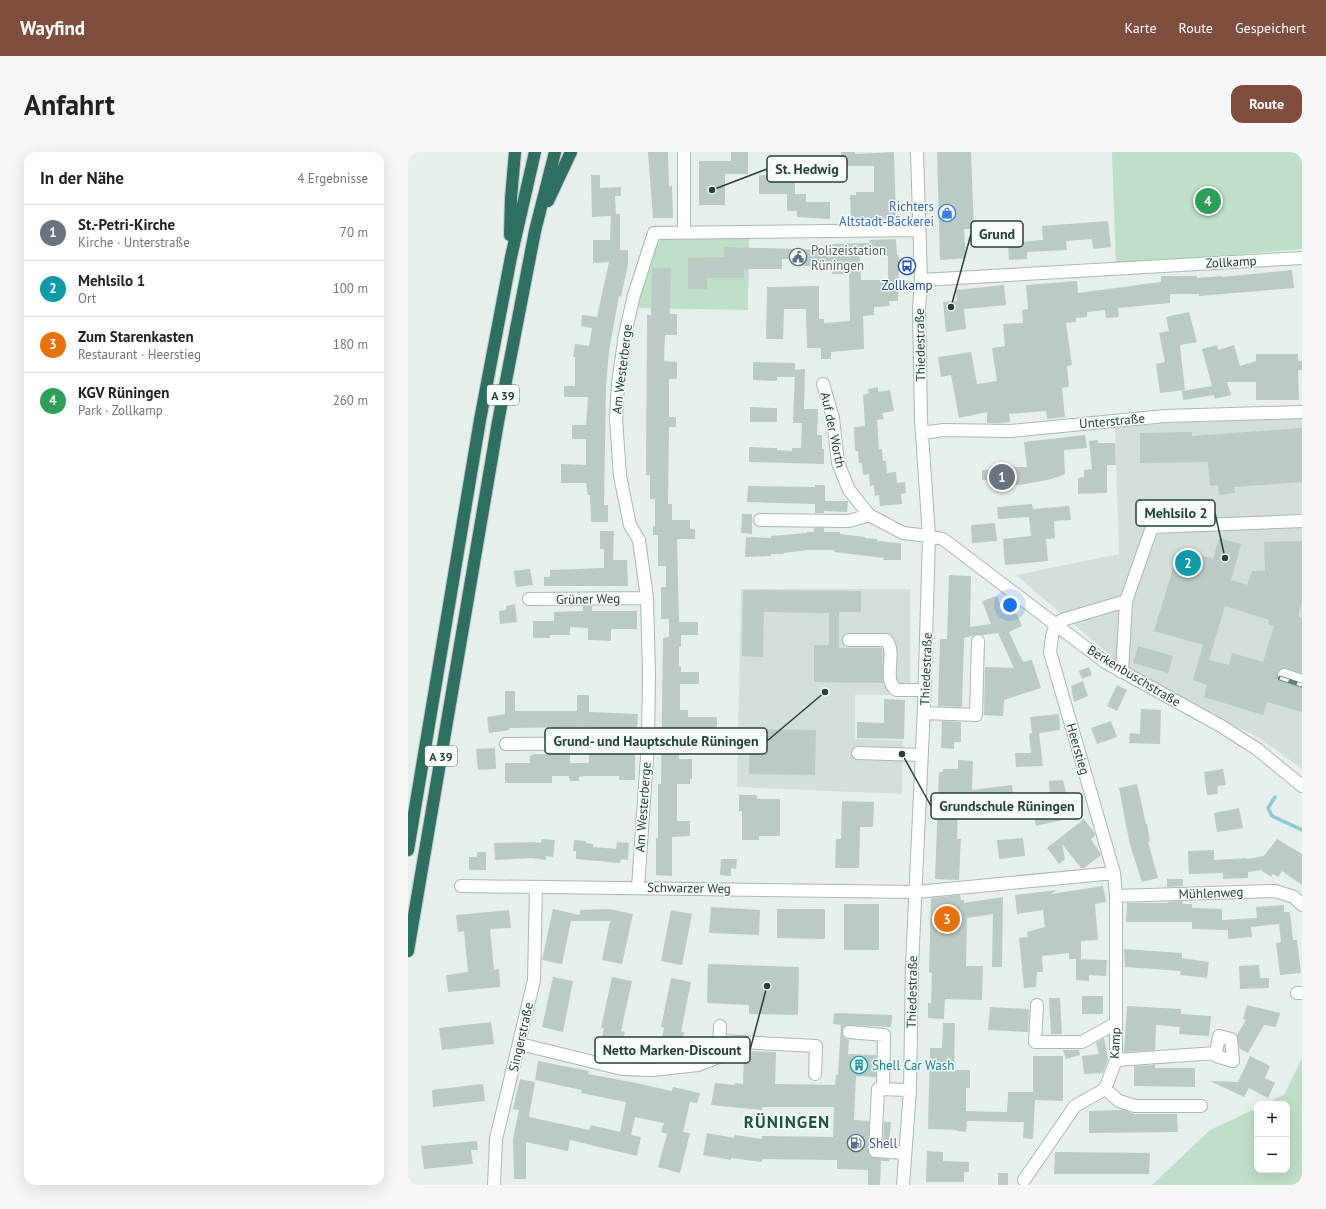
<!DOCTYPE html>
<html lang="de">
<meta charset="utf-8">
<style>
:root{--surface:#fff;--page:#f6f6f6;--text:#202124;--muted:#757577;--line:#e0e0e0;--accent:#7f4e3f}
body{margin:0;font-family:"PT Sans",sans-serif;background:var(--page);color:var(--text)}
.controls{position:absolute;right:12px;bottom:12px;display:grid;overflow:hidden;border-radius:8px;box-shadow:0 4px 16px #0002}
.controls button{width:36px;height:36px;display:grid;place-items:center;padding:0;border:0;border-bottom:1px solid var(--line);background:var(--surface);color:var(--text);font:20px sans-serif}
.you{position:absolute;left:602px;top:453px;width:14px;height:14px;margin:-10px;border:3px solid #fff;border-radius:50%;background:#1a73e8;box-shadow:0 0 0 6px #1a73e833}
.badge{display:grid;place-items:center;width:26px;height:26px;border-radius:50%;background:var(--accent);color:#fff;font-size:13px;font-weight:700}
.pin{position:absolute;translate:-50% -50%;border:2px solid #fff;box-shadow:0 1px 4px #0006}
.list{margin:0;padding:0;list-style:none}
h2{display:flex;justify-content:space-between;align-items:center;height:52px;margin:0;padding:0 16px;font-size:17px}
h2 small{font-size:13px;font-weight:400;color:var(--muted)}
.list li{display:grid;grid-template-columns:26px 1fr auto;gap:12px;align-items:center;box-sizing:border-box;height:56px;padding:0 16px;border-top:1px solid var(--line)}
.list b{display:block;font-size:15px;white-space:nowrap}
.list p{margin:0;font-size:13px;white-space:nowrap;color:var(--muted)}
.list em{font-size:13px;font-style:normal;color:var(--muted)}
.map{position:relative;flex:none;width:894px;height:1033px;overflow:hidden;border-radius:12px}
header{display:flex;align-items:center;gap:24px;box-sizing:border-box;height:56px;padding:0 20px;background:var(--accent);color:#fff}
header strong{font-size:19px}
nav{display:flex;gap:22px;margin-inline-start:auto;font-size:14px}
.intro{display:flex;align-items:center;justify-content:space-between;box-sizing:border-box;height:96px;padding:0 24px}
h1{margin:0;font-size:28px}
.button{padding:10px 18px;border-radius:12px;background:var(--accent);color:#fff;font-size:14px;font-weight:700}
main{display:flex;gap:24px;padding:0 24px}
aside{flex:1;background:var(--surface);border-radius:12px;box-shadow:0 4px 16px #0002}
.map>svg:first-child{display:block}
</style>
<header>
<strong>Wayfind</strong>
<nav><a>Karte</a><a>Route</a><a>Gespeichert</a></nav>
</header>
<div class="intro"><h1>Anfahrt</h1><a class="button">Route</a></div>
<main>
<aside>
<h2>In der Nähe<small>4 Ergebnisse</small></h2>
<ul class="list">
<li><span class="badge" style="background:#6b7280">1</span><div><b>St.-Petri-Kirche</b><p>Kirche · Unterstraße</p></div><em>70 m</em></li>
<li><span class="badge" style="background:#0f9aa8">2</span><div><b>Mehlsilo 1</b><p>Ort</p></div><em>100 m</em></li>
<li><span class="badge" style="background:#e8710a">3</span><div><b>Zum Starenkasten</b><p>Restaurant · Heerstieg</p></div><em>180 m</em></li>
<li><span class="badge" style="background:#2e9e5b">4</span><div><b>KGV Rüningen</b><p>Park · Zollkamp</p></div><em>260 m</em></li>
</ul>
</aside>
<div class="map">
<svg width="894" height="1033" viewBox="0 0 894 1033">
<rect width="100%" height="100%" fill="#e6efeb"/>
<path fill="#d4dfda" d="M894,266V617L853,587L724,522L608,423L711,402L707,273Z
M333,437H502V543H447V587L495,589L494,642L329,635Z"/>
<path fill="#bfe0c8" d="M704,0H894V97L708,113Z
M341,86L340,158L229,156L249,93L253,87Z
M894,906V1033H744L802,978L849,956V1018H879V952H857L876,943Z"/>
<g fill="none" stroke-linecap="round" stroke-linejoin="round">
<path stroke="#8ec9d4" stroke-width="3.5" d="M867,645L860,656L864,664L894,678"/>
</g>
<path fill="#bbcac4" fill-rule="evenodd" d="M240,0H260L261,34H264L265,66H245Z
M323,0H340V22H317V53H291V9H323Z
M433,0H447V2L486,0L488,67L443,68L442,43H448V40H466V14H433Z
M529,0H563L566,77H556L558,106L532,108Z
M183,23H192V36L213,35V44H207L208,62H212V98H220V112L213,145L211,144L201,199L198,234L196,353H200V370H183L182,343H180L178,331H153V312L178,313V287H164V273H178L180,245H156V234H167V205H165L167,192L181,194L184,176L173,174L174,163L189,165L201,110L185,111V88H202L203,64L184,65Z
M351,23L387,24V42H351Z
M379,42H398V50H422V67L389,65V59H379Z
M700,69L703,95L685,97L684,87L658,89L659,98L619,100V107L601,108L600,91L635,88L634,74Z
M488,87L489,103H491L490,149H481L482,154L466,155V163L455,164L456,197L423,200V207H413V196H399L398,157H376L375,187H358L359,135L411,134V167H416V171L442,169L441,122H424L423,114H394V108L374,107V117H336V126H299V137H280V106L316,105V95L423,98V92L462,91L461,88ZM452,104H480V128H453Z
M244,116H263L262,162H269V183H257L256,209L269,210V227H261V265H268V275H261L260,352H264V368H282V377H287V387H269L271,470H290V483H273V495H271V515H273V520H291V532H272V558H280V565H309V577H287V582L271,581V607H284V627H282V632H269V669H282V684L264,685V724L248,723V686H250V632H253L255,486L261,485V467H253V435H258V414H250V383H245V374H247V347H242V323H238L239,163H243Z
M884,118L886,136L791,144V142H762V151L710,156L711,165L698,166L697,158L679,160V165L668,166V170L658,171L664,213L659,214L661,235L654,236L657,265L639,267L638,259L601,262L602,270L591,271H579V260L551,266L543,223L533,225L530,205L563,200L569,232L589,229L584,196L597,194L595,172L615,171L614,158L620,157L618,133L669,129L670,141L753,130V124H789V126L814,124V125Z
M596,133L598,153L556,157L558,177L538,180L535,150L549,149L548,138Z
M781,160L789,190L772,193L777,238L752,241L748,212L757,210L751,181L761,179L758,165Z
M809,193L810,198L826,193L832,214L848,209V202H890V209H894V218H890L891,248H848V230H819L823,243L807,247L806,243L775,248L774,239L804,234L794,197Z
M345,210L387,211V225H369V229L345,228Z
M397,217L396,257H410L409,283H414V297H416V312L341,310V295L369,296V298L384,299V296H393L394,271H385L387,218Z
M470,235V240L482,238L486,259L474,261L476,267L469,268L471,297H474L475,309H478L479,321L488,320L489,331L497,330L498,341L493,342L494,352L472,354L471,343L467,344L466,333L462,334L461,322L455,323L454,311H451L450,299H447L446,275L457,274L455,243L461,241L460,237Z
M342,255L369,256V270H342Z
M894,276V330L826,335L827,341L811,343L810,333L802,334L800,310L732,311V281L784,280V284Z
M677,283L679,296L656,298L657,322L644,327L612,333H582V328H574V318H582V315H619L616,290Z
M690,288V291H707L708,313H699V341L670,342V326L676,325V318L684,317L681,289Z
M407,333H417V349H440L439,360L416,359V361H407V352L339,350L340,334L407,335Z
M624,352L625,357L661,354L663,368L646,369L647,386L638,387L640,409L597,413L595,387L623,384L621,365L590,367L589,355Z
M334,362H344V382L333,381Z
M587,371L589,389L564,391L563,373Z
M406,376H416V380H432V382L457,385V386L469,387V389L493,391V408H475L476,406L426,400L427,398H399L376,401L375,402H363V404L337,405L338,385L363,386V384L399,381V380H406Z
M192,379H206L205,408H219L220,434H136V425H142V418L196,416V397H192Z
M811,386L833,392L823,428L839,433L844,419H857L856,390L894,389V451L890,464L894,466V521L875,516L871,518L869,524L874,530L894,536V560L859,550L855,563L796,545L799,533L785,528L795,493L746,479L771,397L805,407ZM817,454L861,468L860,472L866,474L855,510L824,501L821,513L801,508Z
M122,417L125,433L108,435L106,419Z
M541,423L563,424L562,475L583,472L574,449L589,444L595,461L606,456L614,474L601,480L615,510L624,508L633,536L596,548L595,564L576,563L577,515L606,516L590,481L575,483L570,482L556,486L554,555L530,554L532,487H539Z
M335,438L453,439V460H431V496H474L475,531L406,530V493H421V461L356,460L355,505L334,504Z
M107,452L109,470L92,472L91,459L98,458V454Z
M175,454H184V459H229V477H203V489L180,488V476L162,475V483H142V486H125V469H146V460L175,459Z
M730,494L765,504L760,521L725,511Z
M681,515L684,523L674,527L671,519Z
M675,529L680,544L666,550L663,534Z
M709,533L719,538L709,559L699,554Z
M97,539H107V559H169V543H181V560L230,562L229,578L174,575L101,576L102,578L81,581L79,565L97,562Z
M476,547L497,548L496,587L449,586V570L476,571Z
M733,557L753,558L752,592L721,591L722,581L732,582Z
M651,562L652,578L631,581L635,614L608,615L607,601H623L621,582L624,581L622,565Z
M534,569L553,570V590H546V597L533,596Z
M703,569L709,585L689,592L683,576Z
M342,577L408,578L407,623L341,622Z
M87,596L88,617L70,618L68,597Z
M127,602L162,603V611H181V602H227V628H211V624H175L171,625V629H162L161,624H144V631H97V611H122V604Z
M550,608L565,609L564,638L604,633L606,651L584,653L583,648L558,647V651H550L549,687H553L551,728L527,727L531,620H535V617H550Z
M815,617L818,633L809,634L810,642L799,643L796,620Z
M655,628L664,666L628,674L625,661L630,663L627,650L642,646L641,629Z
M729,632L738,672H739L742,689L740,690L750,726L734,730L722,693L711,636Z
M331,643H349V647H372V684H351V688H334V659H331Z
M434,649L466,650L465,675H452L451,716H427L428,687H433Z
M831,656L835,676L809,680L806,661Z
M676,667L686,680L687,684L683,687L693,703L676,716H673L654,692L657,707L651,712L639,696Z
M615,686L617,704L591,707L589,688Z
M134,687L147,688L145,705L138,704V708L124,706L87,708L86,691L125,690L133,691Z
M869,687L894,702V733L874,719L870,725L865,722L863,725L853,718L840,720V726L815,727V721L781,722L780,699L806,698V708L839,706V707L856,704Z
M166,688L178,689V691L185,692V695L208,697L209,690L221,691L220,708L213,707L212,711L168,707V699H165Z
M69,700H78V718H61V705H69Z
M313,707H329L328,717L323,716V724L312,723Z
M759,727H775V734L759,735Z
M695,734L698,750L687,752L690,788L673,789V807H661V801L634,804L635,820H629L628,835L616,836L611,786L620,785L619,780L637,775L635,758L609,762L607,743L649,738L643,742Z
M552,743L553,748H556V751L595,745L594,815H584L585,762L559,766L558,814H575L574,848L537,847L536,867L520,866V851H523L524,821L521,820L523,746Z
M775,749V752H784V756L814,757V768L849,766L848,755L876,753V760H882L885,788H889L893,821L872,823L868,791L873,790L871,772L843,775L844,785L820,787V778L784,777V770H718L719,751H760V750Z
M436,752H471V798H436Z
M303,755L352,758L351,783L301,781Z
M145,757L172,763V758L202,757L225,762L214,812L194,808L202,769H163L154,812L134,808Z
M369,757H417V787L369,786Z
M101,758L103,776L82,777L86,818L91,817L92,835L40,840L38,823L60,820L56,779L50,780L48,763Z
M263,758L284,762L274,813L253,809Z
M716,797L774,801V806L801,810L799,826L772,823L773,819L717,815Z
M668,807L699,808L698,824L681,823V829L668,828Z
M300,812L391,815L390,863L341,862V853L299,851Z
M851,813L852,826H861V836L832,837L831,814Z
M145,825L165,829L155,880L134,875Z
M204,825L224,829L213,879L217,880L213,900L192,896L196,876H193Z
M263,826L283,830L273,880H276L272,901L252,896L256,876L253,875Z
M674,844H695V862H674Z
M641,846H652L654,882H643Z
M839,853L872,861L868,875L856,873L840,901L831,896L829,883L838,868L835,867Z
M719,854L773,857V862L803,864L801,884L771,882L772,875L748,873L747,898L716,900Z
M582,855L621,857L620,880L580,878Z
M426,861L484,863L483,875L441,873L435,875L434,880L436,886L441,888L440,902L468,903V925L448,924L446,968L461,969V1003L466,1006L481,1007V1009H473L472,1033H460V1018L429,1017V1008L354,1007V1010L323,1006V1008L295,1003L299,981L326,986L327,983L354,987V984L425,985L426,955H354V958L303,953L307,931L327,933V931L335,932L336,899L368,900L367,932L427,933L428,923H430L433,873L425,872Z
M83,870L86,892L34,898L31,876Z
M535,871H547L546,918H562V936H558V959L599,960L600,940H625V904H655V949L627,948L625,987L615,986L616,970L559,969L558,980L549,979V978L520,977L522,896H534Z
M696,886L700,907L695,921L676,922L674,904L691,902L688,891Z
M655,898H671L672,903L658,907Z
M842,904L862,914L857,926L867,931L860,946L841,936L836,945L802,929L830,930Z
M130,909L181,919L180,922L223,930L264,939L265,935L292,941L289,951L282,950L275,980L282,981L272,1021L250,1015L259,982L253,980L256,971L227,965L223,983L233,985L229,1004L162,988L160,999L118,990V1027H106L105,987L111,958L105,957L112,927L127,930L121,965L181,978L183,973L212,980L218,950L173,941L174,938L127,928Z
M747,913V916H787V935L726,934V914Z
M75,932L77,949L25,955L24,938Z
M716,958L727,962H769L770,980L681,981V959Z
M476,970H483L481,992H475Z
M69,989L70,998H63L65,1012L16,1017L13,994Z
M519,999L535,1000V1009L561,1010V1020H556V1030H518Z
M647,1000L742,1001L741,1022H646Z
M590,1021H600V1033H590Z"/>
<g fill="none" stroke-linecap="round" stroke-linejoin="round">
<defs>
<path id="minor" d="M276,0V81
M513,128L894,106
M415,232L425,266L430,311L441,338L461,363
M514,281L536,278L603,279L757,264L894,260
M352,368L441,369L461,363L495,381L521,384L535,387L697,510L813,574L849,597L894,634
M121,447L239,446
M441,488H478C490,500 473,529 489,538H517
M714,520L718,449
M876,523L894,529
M516,561L568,563L570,489
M98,592L240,591
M450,601L514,603
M53,734L508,740L706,721
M230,735L240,591L241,521L239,446L231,388L222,373L212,324L208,266L210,232L217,182L226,143L246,81L510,78
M708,744L867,739L886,745L894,753
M889,841H894
M629,853L627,890H674L708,871
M441,880L476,883L475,937
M312,889L408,894L407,922
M112,892L214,917L244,918L290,913L311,905L312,874
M708,908L808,901V904L825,909L823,887L811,884L808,901
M697,937L711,949L727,954H793
M497,1001L467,999L470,937L502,938
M616,1028L667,954L697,937L708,908V744L706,721L642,500C644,487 643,476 654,468L718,449L744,375L894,369
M86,1033L88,987L126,828L128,735
M495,1033L502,938L504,814L516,555L521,384L513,268L511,157L513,128L509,0"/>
<path id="highway" d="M140,49L163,0
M102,83L103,46L107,0
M0,698L72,268L103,105L127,0
M0,799L90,270L127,79L147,0"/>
</defs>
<use href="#minor" stroke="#a8b8b2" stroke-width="14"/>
<use href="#highway" stroke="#c2cac8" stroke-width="14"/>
<use href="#minor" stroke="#fff" stroke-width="12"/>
<use href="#highway" stroke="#2f6f62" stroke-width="12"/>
<defs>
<path id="rail" d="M872,526L894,533"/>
</defs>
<use href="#rail" stroke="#5f7d75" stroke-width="4.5"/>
<use href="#rail" stroke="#f7fbf9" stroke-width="3" stroke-dasharray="9" stroke-linecap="butt"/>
</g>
<defs>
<symbol id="shop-ring" viewBox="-11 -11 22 22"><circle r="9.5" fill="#f7fbf9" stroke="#3f7fe0" stroke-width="1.5"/><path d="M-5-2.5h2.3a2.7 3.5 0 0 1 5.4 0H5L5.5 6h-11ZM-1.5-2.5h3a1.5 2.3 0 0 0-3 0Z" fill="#3f7fe0"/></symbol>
<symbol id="civic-ring" viewBox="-11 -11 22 22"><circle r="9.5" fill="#f7fbf9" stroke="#5c6f8a" stroke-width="1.5"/><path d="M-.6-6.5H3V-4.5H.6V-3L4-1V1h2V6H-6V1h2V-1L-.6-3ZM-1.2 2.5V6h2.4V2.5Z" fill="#5c6f8a"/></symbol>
<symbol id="bus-ring" viewBox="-11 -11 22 22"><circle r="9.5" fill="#f7fbf9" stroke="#1a4fb4" stroke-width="1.5"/><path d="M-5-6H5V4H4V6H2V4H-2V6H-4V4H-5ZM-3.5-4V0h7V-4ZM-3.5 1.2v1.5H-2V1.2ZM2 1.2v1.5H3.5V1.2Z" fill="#1a4fb4"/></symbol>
<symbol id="building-ring" viewBox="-11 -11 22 22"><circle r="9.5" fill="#f7fbf9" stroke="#0f9aa8" stroke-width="1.5"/><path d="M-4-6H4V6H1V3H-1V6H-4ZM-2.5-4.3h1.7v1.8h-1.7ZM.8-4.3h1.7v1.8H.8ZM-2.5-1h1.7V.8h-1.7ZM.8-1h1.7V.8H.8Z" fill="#0f9aa8"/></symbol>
<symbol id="fuel-ring" viewBox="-11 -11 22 22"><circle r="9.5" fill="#f7fbf9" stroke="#5c6f8a" stroke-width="1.5"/><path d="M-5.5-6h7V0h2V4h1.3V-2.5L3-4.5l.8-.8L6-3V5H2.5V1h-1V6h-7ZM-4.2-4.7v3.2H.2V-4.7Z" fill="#5c6f8a"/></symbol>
</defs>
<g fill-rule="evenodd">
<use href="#shop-ring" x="529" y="51" width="20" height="20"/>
<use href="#civic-ring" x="380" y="95" width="20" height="20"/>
<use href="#bus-ring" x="489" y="104" width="20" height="20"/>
<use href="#building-ring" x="441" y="903" width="20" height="20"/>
<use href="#fuel-ring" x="438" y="981" width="20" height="20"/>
</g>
<g text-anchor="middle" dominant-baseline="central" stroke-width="3" stroke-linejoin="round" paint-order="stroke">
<g fill="#f7fbf9" stroke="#637a73" stroke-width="1">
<rect x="79" y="233" width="32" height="20" rx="3"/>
<rect x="17" y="594" width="32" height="20" rx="3"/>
</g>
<g font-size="12" font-weight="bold" fill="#24423a">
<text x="95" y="243">A 39</text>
<text x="33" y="604">A 39</text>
</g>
<g font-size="13" fill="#366cbe" stroke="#f7fbf9" text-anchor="end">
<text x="526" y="54">Richters<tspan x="526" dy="15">Altstadt-Bäckerei</tspan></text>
</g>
<g font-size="13" fill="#4e5e75" stroke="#f7fbf9" text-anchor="start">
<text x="403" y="98">Polizeistation<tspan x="403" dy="15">Rüningen</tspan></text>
<text x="461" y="991">Shell</text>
</g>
<g font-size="13" fill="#24423a" stroke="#f7fbf9">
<text transform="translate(823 110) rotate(-3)">Zollkamp</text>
<text transform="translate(512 193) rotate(-91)">Thiedestraße</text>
<text transform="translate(214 217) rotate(-83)">Am Westerberge</text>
<text transform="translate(704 269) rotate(-5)">Unterstraße</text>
<text transform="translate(425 278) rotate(78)">Auf der Worth</text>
<text transform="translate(180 447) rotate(-1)">Grüner Weg</text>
<text transform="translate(518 517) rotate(-88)">Thiedestraße</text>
<text transform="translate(726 524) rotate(31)">Berkenbuschstraße</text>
<text transform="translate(670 597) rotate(74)">Heerstieg</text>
<text transform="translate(235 655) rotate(-86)">Am Westerberge</text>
<text transform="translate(281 736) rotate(1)">Schwarzer Weg</text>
<text transform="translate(803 741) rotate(-2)">Mühlenweg</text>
<text transform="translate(504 840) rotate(-89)">Thiedestraße</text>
<text transform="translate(113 885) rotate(-77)">Singerstraße</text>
<text transform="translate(707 891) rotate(-87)">Kamp</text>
</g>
<g font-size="13" fill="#164399" stroke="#f7fbf9">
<text x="499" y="133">Zollkamp</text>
</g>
<g font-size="13" fill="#0d838f" stroke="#f7fbf9" text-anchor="start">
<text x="464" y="913">Shell Car Wash</text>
</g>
<g font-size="17" font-weight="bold" letter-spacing="1" fill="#1f5548" stroke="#f7fbf9">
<text x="379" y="970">RÜNINGEN</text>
</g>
</g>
<path fill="none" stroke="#24423a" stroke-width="1.5" d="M304 38L359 17M543 155L563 82M817 406L807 361M417 540L359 589M494 602L523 654M359 834L342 898"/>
<g fill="#24423a" stroke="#f7fbf9" stroke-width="1.5">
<circle cx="304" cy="38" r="4"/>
<circle cx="543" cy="155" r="4"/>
<circle cx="817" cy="406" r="4"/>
<circle cx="417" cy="540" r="4"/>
<circle cx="494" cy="602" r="4"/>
<circle cx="359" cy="834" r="4"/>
</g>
<g fill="#f7fbf9" stroke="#24423a" stroke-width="1.5">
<rect x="359" y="4" width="80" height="26" rx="4"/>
<rect x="563" y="69" width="52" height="26" rx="4"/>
<rect x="728" y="348" width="79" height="26" rx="4"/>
<rect x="137" y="576" width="222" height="26" rx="4"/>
<rect x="523" y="641" width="151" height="26" rx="4"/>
<rect x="187" y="885" width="155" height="26" rx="4"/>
</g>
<g font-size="14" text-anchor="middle" font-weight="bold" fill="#24423a">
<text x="399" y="22">St. Hedwig</text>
<text x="589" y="87">Grund</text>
<text x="768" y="366">Mehlsilo 2</text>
<text x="248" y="594">Grund- und Hauptschule Rüningen</text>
<text x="599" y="659">Grundschule Rüningen</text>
<text x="264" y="903">Netto Marken-Discount</text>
</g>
</svg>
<div class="controls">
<button>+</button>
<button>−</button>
</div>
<div class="you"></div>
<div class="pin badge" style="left:594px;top:325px;background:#6b7280">1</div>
<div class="pin badge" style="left:780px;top:411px;background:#0f9aa8">2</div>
<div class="pin badge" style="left:539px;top:767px;background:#e8710a">3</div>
<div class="pin badge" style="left:800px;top:49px;background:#2e9e5b">4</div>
</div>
</main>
